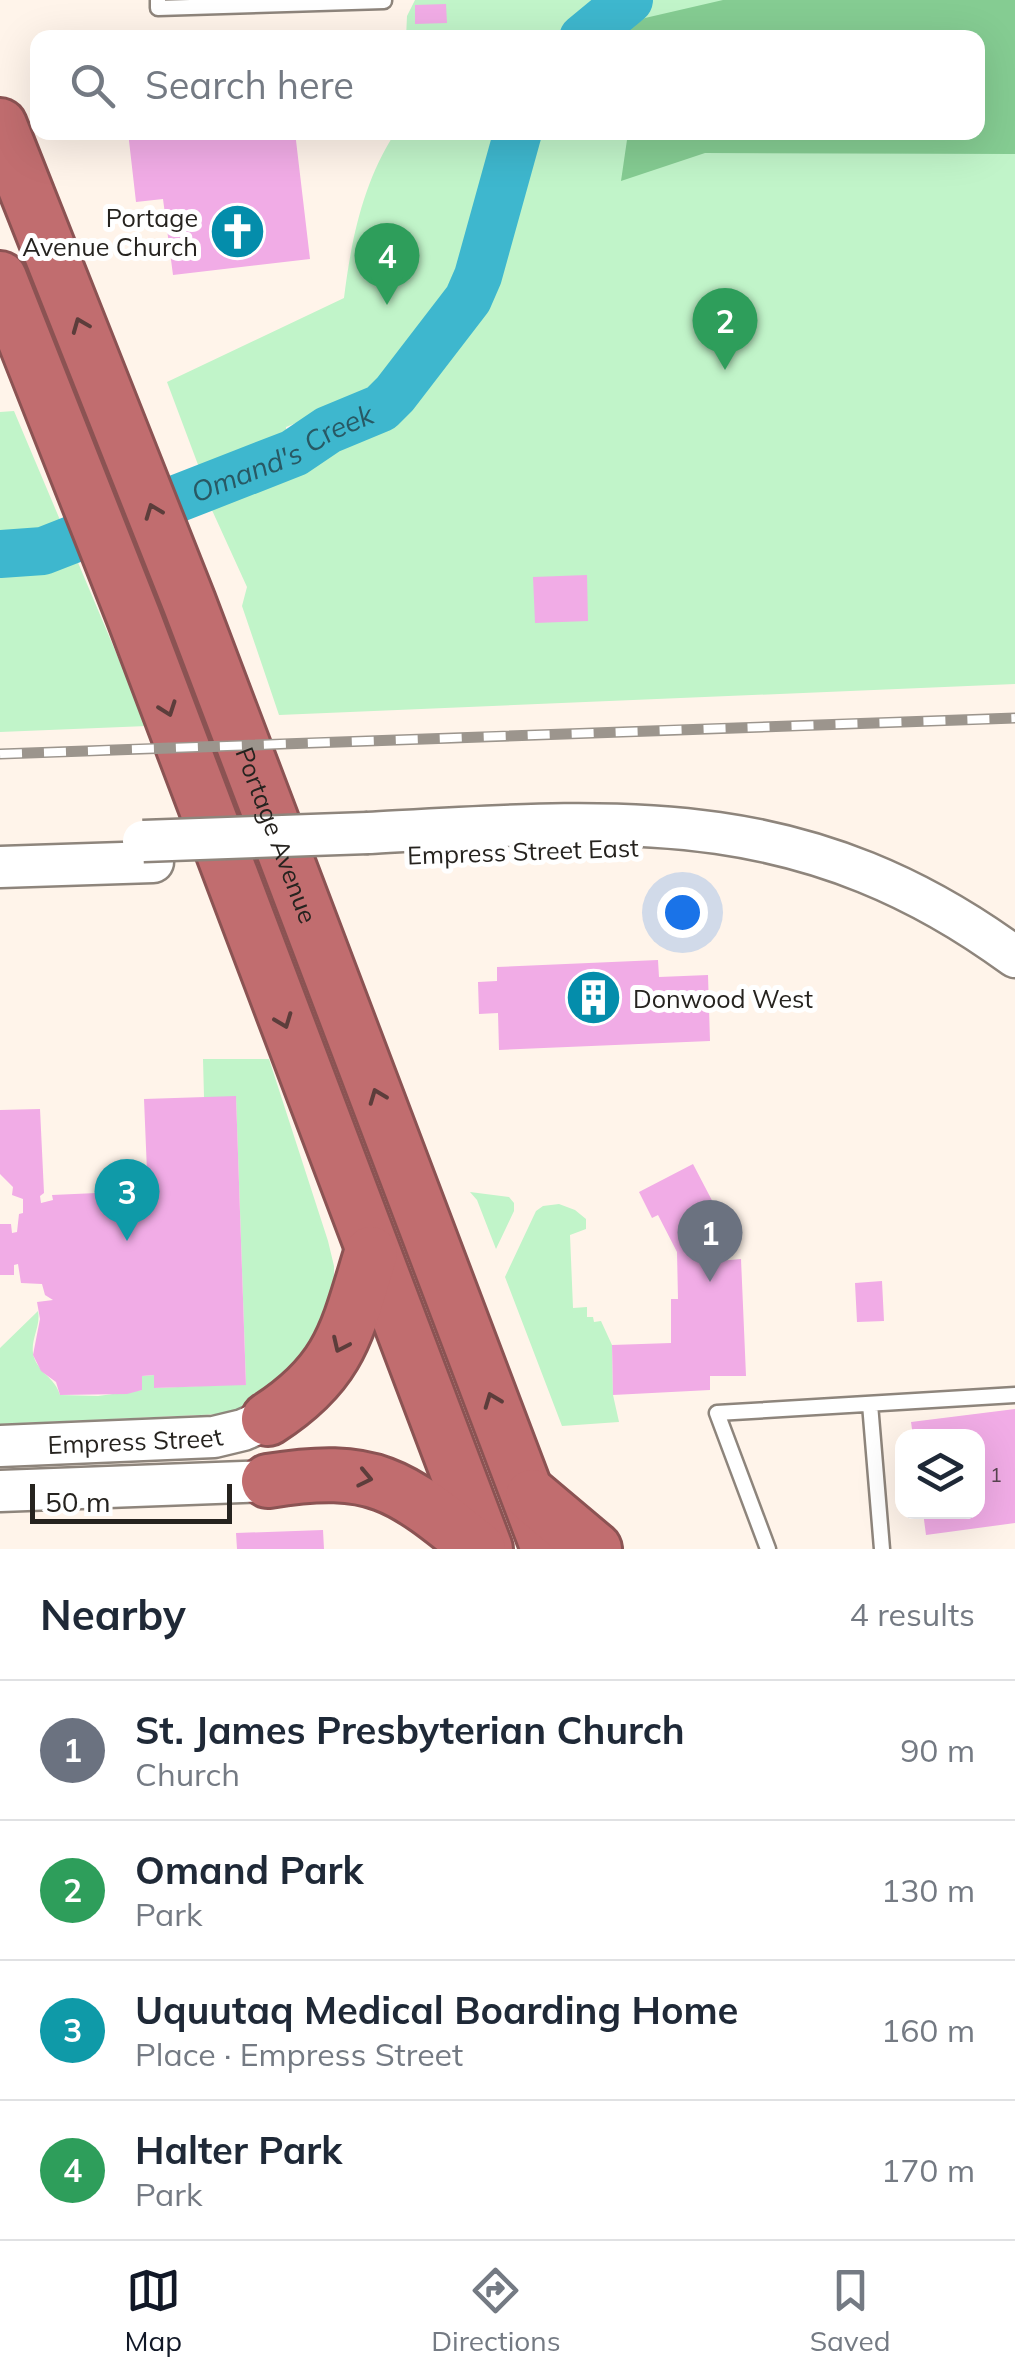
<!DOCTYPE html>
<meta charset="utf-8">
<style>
:root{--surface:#fff;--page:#f2f2f3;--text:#1f2937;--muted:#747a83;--line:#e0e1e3;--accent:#111827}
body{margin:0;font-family:Mulish,sans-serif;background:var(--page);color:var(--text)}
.controls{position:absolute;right:30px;bottom:30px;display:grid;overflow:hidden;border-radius:20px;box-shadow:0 10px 40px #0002}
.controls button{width:90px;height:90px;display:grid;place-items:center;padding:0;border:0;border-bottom:2px solid var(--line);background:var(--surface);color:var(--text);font:50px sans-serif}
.scale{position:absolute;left:30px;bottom:25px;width:202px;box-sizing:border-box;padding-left:10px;border:5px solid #26231f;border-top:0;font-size:28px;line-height:35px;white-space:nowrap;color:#26231f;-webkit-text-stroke:8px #fff;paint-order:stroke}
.you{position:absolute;left:682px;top:912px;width:35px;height:35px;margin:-25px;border:8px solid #fff;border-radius:50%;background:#1a73e8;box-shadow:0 0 0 15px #1a73e833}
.badge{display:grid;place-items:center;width:65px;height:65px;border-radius:50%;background:var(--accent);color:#fff;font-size:32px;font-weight:700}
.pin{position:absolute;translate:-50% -82px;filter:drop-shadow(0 2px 5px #0008)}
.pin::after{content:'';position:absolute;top:52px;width:35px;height:30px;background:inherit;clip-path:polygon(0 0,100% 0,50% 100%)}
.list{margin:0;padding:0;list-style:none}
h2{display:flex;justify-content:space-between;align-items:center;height:130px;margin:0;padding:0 40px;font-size:42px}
h2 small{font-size:32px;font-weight:400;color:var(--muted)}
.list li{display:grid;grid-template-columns:65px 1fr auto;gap:30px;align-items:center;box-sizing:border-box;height:140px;padding:0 40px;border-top:2px solid var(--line)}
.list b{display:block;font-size:38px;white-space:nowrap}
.list p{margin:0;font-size:32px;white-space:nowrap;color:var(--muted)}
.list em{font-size:32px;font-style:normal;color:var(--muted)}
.icon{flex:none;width:55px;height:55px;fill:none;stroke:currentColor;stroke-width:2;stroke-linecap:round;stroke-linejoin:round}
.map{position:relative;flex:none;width:1015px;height:1549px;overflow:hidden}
.search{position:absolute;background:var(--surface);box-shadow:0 10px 40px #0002;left:30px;right:30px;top:30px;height:110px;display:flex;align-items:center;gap:25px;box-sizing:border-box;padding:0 35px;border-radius:20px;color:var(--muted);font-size:38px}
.sheet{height:690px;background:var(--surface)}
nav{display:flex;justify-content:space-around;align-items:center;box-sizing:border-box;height:140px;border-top:2px solid var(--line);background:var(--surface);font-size:28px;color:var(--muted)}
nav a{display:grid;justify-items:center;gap:5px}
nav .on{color:var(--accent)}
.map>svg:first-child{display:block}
</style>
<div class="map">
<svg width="1015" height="1549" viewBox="0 0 1015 1549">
<rect width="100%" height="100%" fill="#fff4ea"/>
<path fill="#c1f4c9" d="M415,0H615L568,37L406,38L407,16Z
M653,0H1015V684L279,715L242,606L247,587L206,497L247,478L297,466L340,433L395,412L423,386L484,310L496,272L510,190L526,144L536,133L978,132V38L600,37L628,15Z
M395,133H507L497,156L471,255L440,311L388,383L368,401L326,411L286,427L287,442L203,478L167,382L344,298C351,241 363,182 395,133Z
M14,411L147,726L0,732V412Z
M203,1059H269L328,1241L334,1266V1290L322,1339L251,1405L222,1414L0,1424V1348L38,1311C41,1326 31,1338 33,1353C36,1372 55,1377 60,1395L98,1396L142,1390V1376L154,1375L155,1388L246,1384L236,1097H204Z
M470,1192L509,1197L514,1203V1211L496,1249L477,1200Z
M559,1204L575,1210L586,1219V1229L570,1235L573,1308L587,1307V1317H593L594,1322L601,1321L612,1345L613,1395L619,1422L562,1426L505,1277L536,1211L543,1206Z"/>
<path fill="#85cc92" d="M723,0H1015V154L705,153L621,181L628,133L978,132V38L617,37L645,18Z"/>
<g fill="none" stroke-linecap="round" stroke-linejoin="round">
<g stroke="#3eb7ce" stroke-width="48">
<path d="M583,38L629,0"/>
<path id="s1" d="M0,554L43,551L294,453L328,430L381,408L395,394L468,299L478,276L518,132"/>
</g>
</g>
<path fill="#f1ace6" d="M446,4L447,23L415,24V5Z
M128,132H295L310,259L173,275L163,199L136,202Z
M587,575L588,621L535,623L533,577Z
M658,960L659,977L708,975L710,1041L499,1050L498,1013L479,1014L478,982L497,981V967Z
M236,1096L246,1385L154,1388V1375L142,1376V1390L127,1394L60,1395L56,1382L41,1371L33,1355L40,1319L37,1302L53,1300L45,1295L42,1284L21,1283L18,1264L14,1265V1275H0V1224H11L12,1233L17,1232L19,1214L23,1213V1199L12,1195L13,1187L0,1174V1110L40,1109L44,1193L40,1196L41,1203L53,1200L52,1195L142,1191L143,1196H148L144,1099Z
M693,1164L730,1235L707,1247L708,1262L741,1259L746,1376H710V1390L613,1395L612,1345L671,1343V1299H678L677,1252L658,1215L652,1218L639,1192Z
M882,1281L884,1321L857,1322L855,1283Z
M1015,1409V1523L926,1535L923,1512H978V1436H913L911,1422Z
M323,1530L324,1549H237L236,1533Z"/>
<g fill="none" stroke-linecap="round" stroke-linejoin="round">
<defs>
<path id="lane" d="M158,0V8L384,1
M870,1404L882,1549
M768,1549L717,1413L1015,1395"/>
<g id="secondary">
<path d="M368,833C616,819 803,801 1015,957"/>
<path d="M0,867L153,862"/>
<path id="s2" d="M0,1446L214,1437L243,1430L268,1419"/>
<path d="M0,1491L268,1481"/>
</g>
<g id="highway">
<path id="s3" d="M0,125L189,602L548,1549"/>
<path d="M0,278L134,618L486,1549"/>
<path d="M268,1419C341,1372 347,1331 371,1253"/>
<path d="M268,1481C374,1464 399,1484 479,1549"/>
<path d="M532,1496L595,1549"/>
</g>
</defs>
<use href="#lane" stroke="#8e857c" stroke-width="19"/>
<use href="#secondary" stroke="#8e857c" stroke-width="45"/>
<use href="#highway" stroke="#8b5353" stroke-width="58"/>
<use href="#lane" stroke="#fff" stroke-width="14"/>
<use href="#secondary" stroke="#fff" stroke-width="40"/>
<use href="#highway" stroke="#c16d6f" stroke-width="52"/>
<defs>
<path id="rail" d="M0,754L1015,718"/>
</defs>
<use href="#rail" stroke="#9c958d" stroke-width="11"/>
<use href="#rail" stroke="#fff" stroke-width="8" stroke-dasharray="22" stroke-linecap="butt"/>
<defs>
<path id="secondary-bridge" d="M143,841L368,833"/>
</defs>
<use href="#secondary-bridge" stroke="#8e857c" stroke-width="45" stroke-linecap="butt"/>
<use href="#secondary-bridge" stroke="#fff" stroke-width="40"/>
</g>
<defs><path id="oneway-chevron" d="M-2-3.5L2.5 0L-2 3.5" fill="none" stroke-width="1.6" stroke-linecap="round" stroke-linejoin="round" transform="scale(2.5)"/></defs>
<g stroke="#5c3d3b">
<use href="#oneway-chevron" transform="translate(80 325) rotate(-112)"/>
<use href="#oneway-chevron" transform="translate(153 511) rotate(-111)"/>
<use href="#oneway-chevron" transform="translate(168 709) rotate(70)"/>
<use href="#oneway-chevron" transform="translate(284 1021) rotate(69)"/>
<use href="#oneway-chevron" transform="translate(377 1096) rotate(-111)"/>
<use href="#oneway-chevron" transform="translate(340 1345) rotate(115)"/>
<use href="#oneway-chevron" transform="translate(492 1400) rotate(-111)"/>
<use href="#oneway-chevron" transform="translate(365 1478) rotate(12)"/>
</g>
<defs>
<symbol id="church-disc" viewBox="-11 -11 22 22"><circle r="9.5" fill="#048dab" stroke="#fff"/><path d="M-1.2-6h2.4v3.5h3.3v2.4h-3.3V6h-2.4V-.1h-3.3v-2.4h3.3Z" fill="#fff"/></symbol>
<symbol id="building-disc" viewBox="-11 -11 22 22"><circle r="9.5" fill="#048dab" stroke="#fff"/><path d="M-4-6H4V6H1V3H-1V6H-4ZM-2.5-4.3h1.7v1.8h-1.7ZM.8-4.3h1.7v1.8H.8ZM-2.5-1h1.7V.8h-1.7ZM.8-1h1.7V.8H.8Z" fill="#fff"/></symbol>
</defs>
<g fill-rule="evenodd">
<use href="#church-disc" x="206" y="200" width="63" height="63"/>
<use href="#building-disc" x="562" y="966" width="63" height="63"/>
</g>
<g text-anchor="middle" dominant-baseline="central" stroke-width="10" stroke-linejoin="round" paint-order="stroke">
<g font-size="20" fill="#594551">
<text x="996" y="1474">1</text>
</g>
<g font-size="25" fill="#26231f" stroke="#fff" text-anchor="end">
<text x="198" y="217">Portage<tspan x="198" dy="29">Avenue Church</tspan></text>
<text x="633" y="998" text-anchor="start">Donwood West</text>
</g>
<g font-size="25" fill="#26231f" stroke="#fff">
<text stroke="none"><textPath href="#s3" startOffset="762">Portage Avenue</textPath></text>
<text transform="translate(523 851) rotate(-2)">Empress Street East</text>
<text stroke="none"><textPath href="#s2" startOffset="135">Empress Street</textPath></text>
</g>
<g font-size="28" font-style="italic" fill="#285964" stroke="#fff">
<text stroke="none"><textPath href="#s1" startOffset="302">Omand's Creek</textPath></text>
</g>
</g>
</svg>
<div class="controls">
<button><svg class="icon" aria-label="layers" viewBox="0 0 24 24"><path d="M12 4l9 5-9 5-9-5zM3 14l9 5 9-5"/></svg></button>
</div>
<div class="scale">50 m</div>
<div class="you"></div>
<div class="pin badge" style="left:710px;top:1282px;background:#6b7280">1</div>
<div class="pin badge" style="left:725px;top:370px;background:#2e9e5b">2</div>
<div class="pin badge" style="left:127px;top:1241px;background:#0f9aa8">3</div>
<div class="pin badge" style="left:387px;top:305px;background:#2e9e5b">4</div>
<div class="search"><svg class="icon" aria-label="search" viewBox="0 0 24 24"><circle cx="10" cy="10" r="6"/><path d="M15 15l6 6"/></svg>Search here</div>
</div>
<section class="sheet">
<h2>Nearby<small>4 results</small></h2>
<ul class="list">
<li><span class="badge" style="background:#6b7280">1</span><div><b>St. James Presbyterian Church</b><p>Church</p></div><em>90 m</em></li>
<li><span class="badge" style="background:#2e9e5b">2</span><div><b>Omand Park</b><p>Park</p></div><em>130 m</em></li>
<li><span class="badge" style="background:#0f9aa8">3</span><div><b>Uquutaq Medical Boarding Home</b><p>Place · Empress Street</p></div><em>160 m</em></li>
<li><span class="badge" style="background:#2e9e5b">4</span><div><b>Halter Park</b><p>Park</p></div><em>170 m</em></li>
</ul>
</section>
<nav>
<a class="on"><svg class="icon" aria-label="map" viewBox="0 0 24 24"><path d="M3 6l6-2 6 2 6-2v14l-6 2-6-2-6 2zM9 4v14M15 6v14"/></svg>Map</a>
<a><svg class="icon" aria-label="directions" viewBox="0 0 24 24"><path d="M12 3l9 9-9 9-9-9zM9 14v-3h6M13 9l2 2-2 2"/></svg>Directions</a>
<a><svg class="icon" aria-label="saved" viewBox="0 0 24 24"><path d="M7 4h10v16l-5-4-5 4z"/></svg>Saved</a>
</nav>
